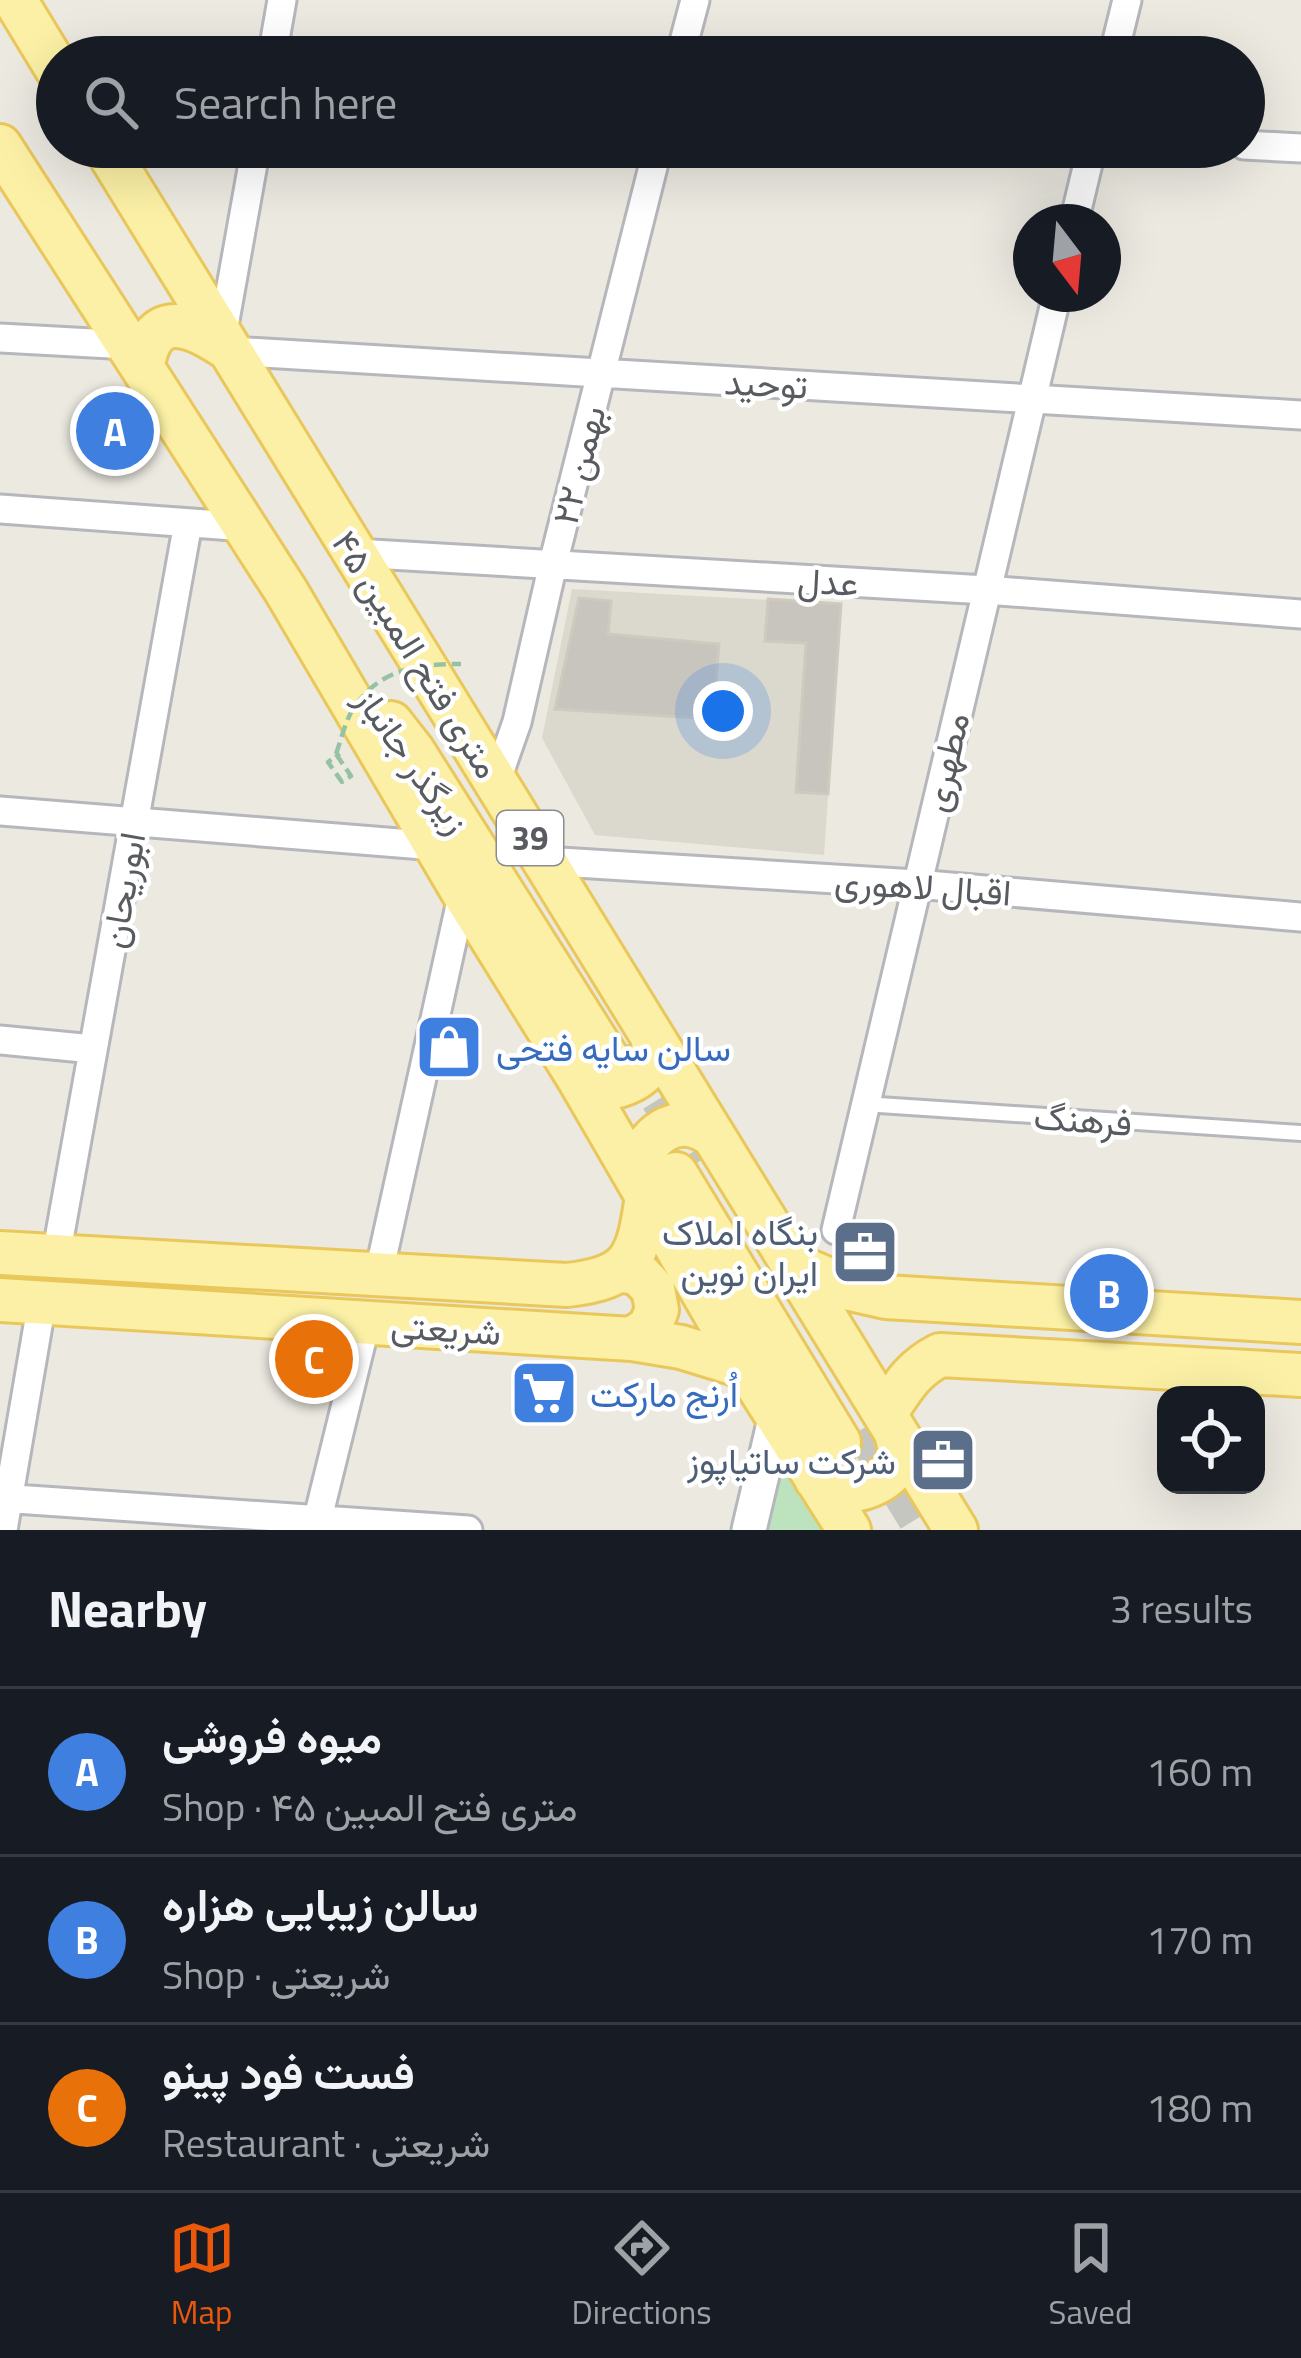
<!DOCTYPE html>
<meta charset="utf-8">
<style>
:root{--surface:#171b24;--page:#20242c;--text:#f1f3f6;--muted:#9ea1a6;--line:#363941;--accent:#ea580c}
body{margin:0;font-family:"Titillium Web",Vazirmatn,sans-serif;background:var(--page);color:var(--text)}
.controls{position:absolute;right:36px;bottom:36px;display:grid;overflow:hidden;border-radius:24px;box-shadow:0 12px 48px #0002}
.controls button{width:108px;height:108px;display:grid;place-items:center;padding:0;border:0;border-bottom:3px solid var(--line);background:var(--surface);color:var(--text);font:60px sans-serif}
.compass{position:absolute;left:1013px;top:204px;width:108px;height:108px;border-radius:50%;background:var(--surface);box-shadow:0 12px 48px #0002;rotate:164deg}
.you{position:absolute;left:723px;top:711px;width:42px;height:42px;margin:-30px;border:9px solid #fff;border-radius:50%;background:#1a73e8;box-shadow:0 0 0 18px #1a73e833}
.badge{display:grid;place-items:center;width:78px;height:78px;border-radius:50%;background:var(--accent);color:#fff;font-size:39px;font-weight:700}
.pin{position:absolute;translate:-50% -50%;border:6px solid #fff;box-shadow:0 3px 12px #0006}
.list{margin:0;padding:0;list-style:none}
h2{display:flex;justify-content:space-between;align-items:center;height:156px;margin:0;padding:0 48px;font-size:51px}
h2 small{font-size:39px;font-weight:400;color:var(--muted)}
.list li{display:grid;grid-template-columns:78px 1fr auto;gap:36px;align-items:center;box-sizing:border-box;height:168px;padding:0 48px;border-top:3px solid var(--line)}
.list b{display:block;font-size:45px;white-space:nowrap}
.list p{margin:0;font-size:39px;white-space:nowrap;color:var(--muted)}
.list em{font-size:39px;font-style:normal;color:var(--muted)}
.icon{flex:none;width:66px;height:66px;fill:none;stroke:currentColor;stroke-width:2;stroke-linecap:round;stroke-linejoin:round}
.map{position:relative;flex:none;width:1301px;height:1530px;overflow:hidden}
.search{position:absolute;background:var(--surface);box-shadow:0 12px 48px #0002;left:36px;right:36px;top:36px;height:132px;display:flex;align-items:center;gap:30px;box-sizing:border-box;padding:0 42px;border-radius:66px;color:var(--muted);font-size:45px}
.sheet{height:660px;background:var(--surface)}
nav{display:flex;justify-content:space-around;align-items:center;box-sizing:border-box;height:168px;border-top:3px solid var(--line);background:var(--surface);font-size:33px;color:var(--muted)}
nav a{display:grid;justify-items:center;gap:6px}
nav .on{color:var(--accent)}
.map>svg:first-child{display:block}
</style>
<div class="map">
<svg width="1301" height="1530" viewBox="0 0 1301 1530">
<rect width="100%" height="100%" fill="#ebe9e0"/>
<path fill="#dbd8ce" d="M572,589L841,604L824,855L595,835L542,738Z"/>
<path fill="#bce2be" d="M780,1443L835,1530H758Z"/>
<path fill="#c8c5bf" stroke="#cfcabe" stroke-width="3" d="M579,598L611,601L608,634L719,644L713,719L555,709Z
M768,599L841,604L828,794L796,792L806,643L765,641Z"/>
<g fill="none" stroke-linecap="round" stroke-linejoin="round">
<path stroke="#c6c6c0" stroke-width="42" stroke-dasharray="42 21" stroke-linecap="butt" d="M628,1044L700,1161
M864,1428L926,1530"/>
<defs>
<path id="service" d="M864,1104L1301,1133"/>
<path id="minor" d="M272,57L282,0
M680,57L695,0
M1113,57L1127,0
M1244,145L1301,148
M1074,222L1092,147
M222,337L256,147
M0,338L129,345
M231,351L1301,415
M0,509L247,527
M355,553L986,590L1301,614
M496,782L517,722L553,564L658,147
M0,811L436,846
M544,861L916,884L1301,917
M0,1040L93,1049
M836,1230L1057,294
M56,1256L188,523
M378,1277L463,892
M0,1498L468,1530
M3,1530L42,1302
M315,1530L366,1323"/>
<path id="tertiary" d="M749,1530L776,1415"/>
<path id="primary" d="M15,0L57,69
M0,146L286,591L463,892L579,1079L746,1367L849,1530
M105,147L956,1530
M143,365C153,305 195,326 230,350
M391,723L413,751L607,1058
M579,1079C582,1081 594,1087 597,1087C618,1091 649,1077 653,1055C655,1049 653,1043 652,1036
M635,1174C643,1136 678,1108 713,1136
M676,1174L839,1442
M0,1253L567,1285C634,1278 638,1256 647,1196
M792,1264L851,1289L886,1297L1301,1322
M619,1270L639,1274L653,1289L657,1310L649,1328L632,1339
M0,1300L632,1339L681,1347L746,1367
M885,1414C902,1388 911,1370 940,1355L1301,1375
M816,1479C821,1482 828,1488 834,1489C857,1496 897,1480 900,1453C900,1450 897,1437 896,1433"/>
</defs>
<use href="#service" stroke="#b5b7bc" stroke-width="20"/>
<use href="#minor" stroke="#b5b7bc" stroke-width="33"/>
<use href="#tertiary" stroke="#b5b7bc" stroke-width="39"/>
<use href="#primary" stroke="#eac75a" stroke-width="48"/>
<path stroke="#96c2a4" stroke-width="4.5" stroke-dasharray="12 6" stroke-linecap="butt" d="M336,754L351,776L342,782L328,762L340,754"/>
<use href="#service" stroke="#fff" stroke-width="14"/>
<use href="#minor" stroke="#fff" stroke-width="27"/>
<use href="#tertiary" stroke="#fff" stroke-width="33"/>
<use href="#primary" stroke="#fbf0a5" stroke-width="42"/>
<path stroke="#96c2a4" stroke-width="4.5" stroke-dasharray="12 6" stroke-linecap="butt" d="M336,754C341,740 345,722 353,709C379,669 417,664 461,664"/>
</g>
<defs>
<symbol id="shop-square" viewBox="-11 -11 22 22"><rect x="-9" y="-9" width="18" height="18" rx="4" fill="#3f7fe0" stroke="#fff"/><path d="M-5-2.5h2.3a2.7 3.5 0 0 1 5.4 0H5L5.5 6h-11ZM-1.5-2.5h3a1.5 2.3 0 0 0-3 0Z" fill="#fff"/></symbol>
<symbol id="office-square" viewBox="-11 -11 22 22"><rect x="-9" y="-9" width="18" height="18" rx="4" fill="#5c6f8a" stroke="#fff"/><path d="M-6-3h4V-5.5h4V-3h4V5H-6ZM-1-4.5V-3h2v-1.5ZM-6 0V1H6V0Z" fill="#fff"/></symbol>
<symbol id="supermarket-square" viewBox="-11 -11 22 22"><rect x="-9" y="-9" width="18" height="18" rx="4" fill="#3f7fe0" stroke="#fff"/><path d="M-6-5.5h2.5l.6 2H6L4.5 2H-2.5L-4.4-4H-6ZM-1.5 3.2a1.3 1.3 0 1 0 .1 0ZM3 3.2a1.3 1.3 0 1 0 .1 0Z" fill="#fff"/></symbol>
</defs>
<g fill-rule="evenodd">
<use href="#shop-square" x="411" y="1009" width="76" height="76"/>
<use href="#office-square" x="827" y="1214" width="76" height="76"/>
<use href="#supermarket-square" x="506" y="1355" width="76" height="76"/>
<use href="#office-square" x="905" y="1422" width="76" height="76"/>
</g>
<g text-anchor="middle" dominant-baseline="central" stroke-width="9" stroke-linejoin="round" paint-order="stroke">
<rect fill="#fff" stroke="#8a8c90" stroke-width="3" x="497" y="811" width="66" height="54" rx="9"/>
<g font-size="33" font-weight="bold" fill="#585b60">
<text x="530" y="838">39</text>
</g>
<g font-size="36" fill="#585b60" stroke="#fff">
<text transform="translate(766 383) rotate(3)">توحید</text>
<text transform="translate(578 465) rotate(-76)">۲۲ بهمن</text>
<text transform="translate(828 581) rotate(3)">عدل</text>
<text transform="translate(417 654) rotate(58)">۴۵ متری فتح المبین</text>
<text transform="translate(413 760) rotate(55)">زیرگذر جانباز</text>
<text transform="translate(945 762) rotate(-77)">مطهری</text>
<text transform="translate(923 886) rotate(4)">اقبال لاهوری</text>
<text transform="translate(122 890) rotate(-80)">ابوریحان</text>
<text transform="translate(1083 1119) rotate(4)">فرهنگ</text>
<text transform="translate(446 1328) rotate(4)">شریعتی</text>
</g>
<g font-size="36" fill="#366cbe" stroke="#fff" text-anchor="start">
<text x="496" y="1047">سالن سایه فتحی</text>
<text x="590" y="1393">اُرنج مارکت</text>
</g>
<g font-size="36" fill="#4e5e75" stroke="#fff" text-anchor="end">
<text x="818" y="1231">بنگاه املاک<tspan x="818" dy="41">ایران نوین</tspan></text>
<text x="896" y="1460">شرکت ساتیاپوز</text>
</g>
</g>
</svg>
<div class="controls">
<button><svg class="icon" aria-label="locate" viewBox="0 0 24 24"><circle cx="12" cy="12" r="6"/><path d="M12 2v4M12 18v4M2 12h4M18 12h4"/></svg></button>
</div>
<svg class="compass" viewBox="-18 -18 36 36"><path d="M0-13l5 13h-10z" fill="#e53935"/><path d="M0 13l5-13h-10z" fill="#9ea1a6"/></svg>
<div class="you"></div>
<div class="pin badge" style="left:115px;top:431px;background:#3f7fe0">A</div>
<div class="pin badge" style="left:1109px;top:1293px;background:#3f7fe0">B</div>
<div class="pin badge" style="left:314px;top:1359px;background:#e8710a">C</div>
<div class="search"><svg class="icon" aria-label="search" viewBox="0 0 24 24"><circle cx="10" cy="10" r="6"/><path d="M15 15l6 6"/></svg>Search here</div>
</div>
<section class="sheet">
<h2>Nearby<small>3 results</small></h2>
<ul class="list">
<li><span class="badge" style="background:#3f7fe0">A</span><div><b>میوه فروشی</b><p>Shop · ۴۵ متری فتح المبین</p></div><em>160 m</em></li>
<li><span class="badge" style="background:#3f7fe0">B</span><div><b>سالن زیبایی هزاره</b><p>Shop · شریعتی</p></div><em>170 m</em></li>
<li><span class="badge" style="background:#e8710a">C</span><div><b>فست فود پینو</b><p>Restaurant · شریعتی</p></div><em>180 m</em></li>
</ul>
</section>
<nav>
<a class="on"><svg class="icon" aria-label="map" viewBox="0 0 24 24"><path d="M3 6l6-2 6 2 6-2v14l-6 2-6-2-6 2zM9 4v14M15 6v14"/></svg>Map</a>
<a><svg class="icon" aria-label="directions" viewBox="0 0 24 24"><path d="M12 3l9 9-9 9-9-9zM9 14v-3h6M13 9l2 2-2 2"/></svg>Directions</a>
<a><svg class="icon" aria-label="saved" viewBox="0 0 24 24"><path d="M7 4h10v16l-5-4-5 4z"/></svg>Saved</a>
</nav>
